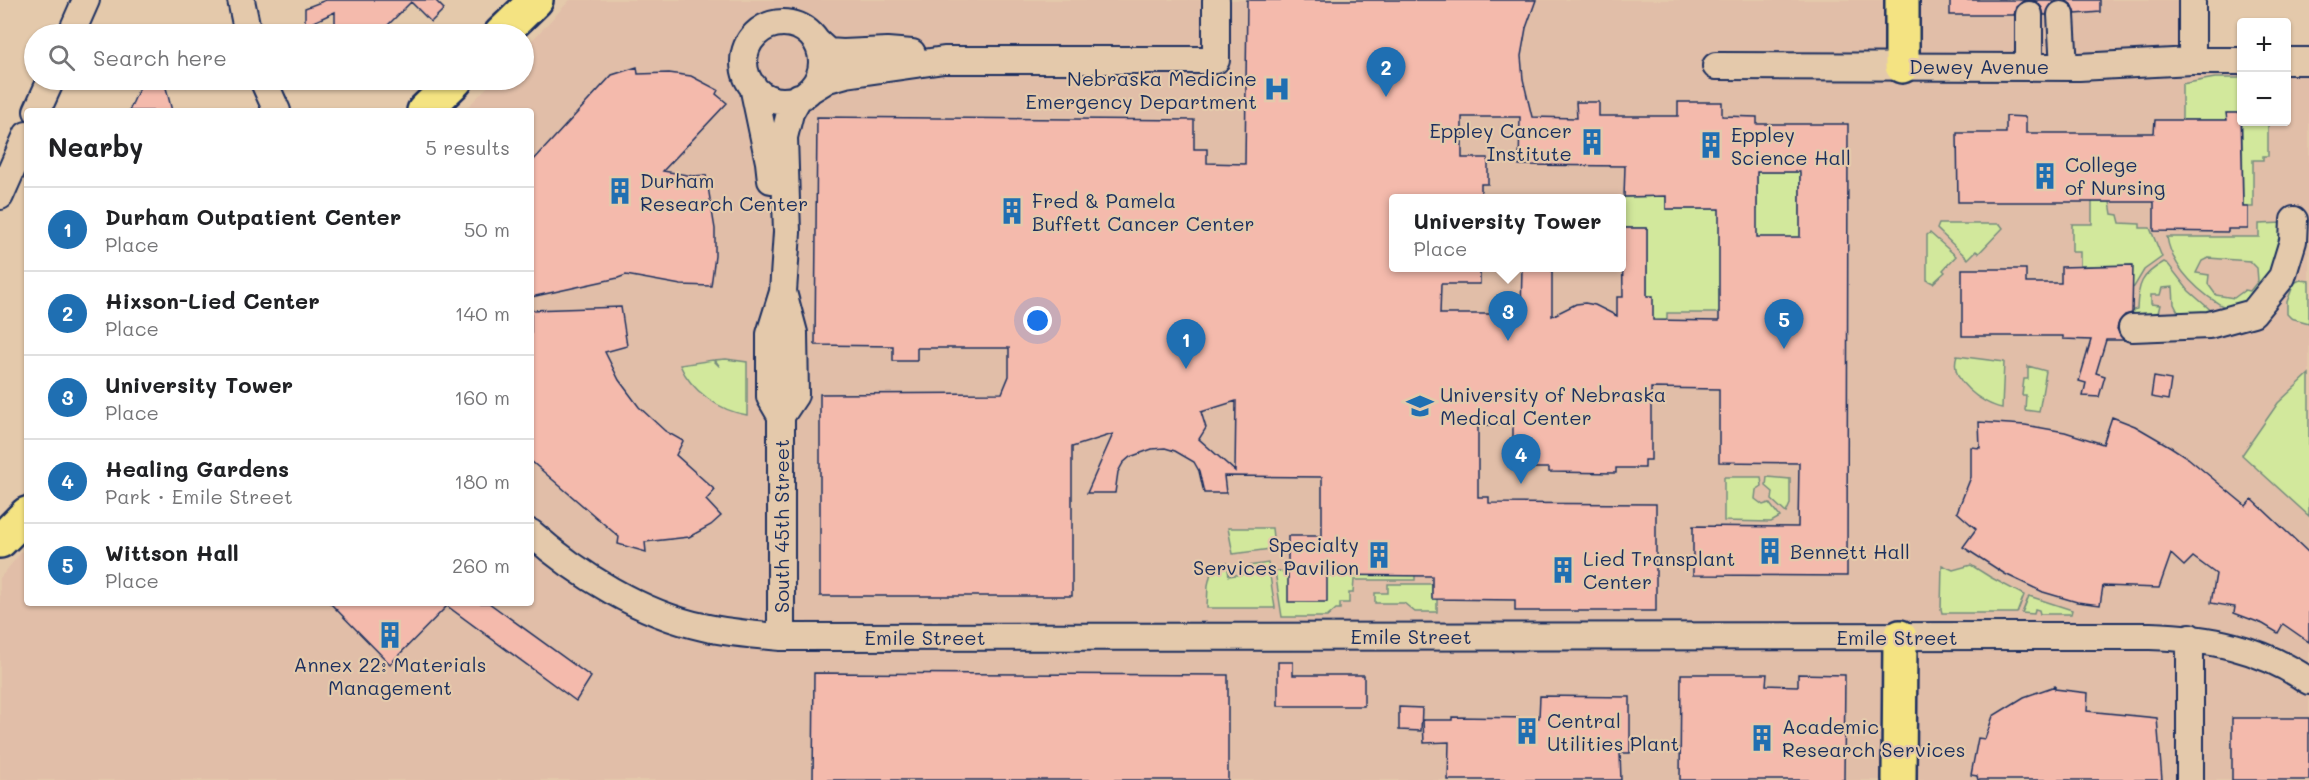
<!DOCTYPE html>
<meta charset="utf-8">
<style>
:root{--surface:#fff;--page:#f6f6f6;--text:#202124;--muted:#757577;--line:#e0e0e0;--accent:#1f6fb2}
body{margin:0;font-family:Mali,sans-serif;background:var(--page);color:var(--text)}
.controls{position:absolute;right:18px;top:18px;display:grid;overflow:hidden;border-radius:6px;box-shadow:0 2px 4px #0004}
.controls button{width:54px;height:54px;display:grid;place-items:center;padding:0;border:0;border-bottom:2px solid var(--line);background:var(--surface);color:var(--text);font:30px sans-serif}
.you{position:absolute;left:1038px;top:321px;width:21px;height:21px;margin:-15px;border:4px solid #fff;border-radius:50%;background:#1a73e8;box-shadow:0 0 0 9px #1a73e833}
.badge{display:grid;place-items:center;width:39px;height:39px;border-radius:50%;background:var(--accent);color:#fff;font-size:20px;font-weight:700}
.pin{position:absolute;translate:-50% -50px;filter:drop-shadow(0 2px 3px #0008)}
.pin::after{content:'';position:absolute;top:32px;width:21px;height:18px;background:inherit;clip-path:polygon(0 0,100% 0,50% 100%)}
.popup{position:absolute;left:1389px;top:194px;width:237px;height:78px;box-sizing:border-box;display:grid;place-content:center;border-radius:6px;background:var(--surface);filter:drop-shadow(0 2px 4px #0005);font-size:20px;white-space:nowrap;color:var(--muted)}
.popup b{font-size:22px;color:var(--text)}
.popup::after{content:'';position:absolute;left:50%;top:100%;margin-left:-12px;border:12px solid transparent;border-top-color:var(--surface)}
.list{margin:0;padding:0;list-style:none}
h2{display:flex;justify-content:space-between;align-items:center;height:78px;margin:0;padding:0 24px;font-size:26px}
h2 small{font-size:20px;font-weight:400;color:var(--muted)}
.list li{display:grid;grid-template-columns:39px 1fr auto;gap:18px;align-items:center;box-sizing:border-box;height:84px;padding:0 24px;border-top:2px solid var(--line)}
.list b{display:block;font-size:22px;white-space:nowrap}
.list p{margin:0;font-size:20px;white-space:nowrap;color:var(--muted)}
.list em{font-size:20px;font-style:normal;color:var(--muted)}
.icon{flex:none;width:33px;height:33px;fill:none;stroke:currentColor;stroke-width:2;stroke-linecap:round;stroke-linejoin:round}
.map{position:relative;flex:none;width:2309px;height:780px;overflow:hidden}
.search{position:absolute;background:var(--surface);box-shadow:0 2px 4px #0004;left:24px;top:24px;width:510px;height:66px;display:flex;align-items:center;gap:15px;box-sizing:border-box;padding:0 21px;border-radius:33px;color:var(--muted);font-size:22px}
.panel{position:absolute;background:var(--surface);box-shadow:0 2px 4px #0004;left:24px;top:108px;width:510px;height:498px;border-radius:6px}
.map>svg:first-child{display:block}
</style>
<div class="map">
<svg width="2309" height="780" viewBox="0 0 2309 780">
<rect width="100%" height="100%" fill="#e4c9ab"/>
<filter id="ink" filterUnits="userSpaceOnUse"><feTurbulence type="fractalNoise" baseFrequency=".0167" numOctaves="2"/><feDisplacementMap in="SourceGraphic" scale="12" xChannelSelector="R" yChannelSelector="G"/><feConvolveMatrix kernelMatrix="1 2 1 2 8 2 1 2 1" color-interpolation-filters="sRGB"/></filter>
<g filter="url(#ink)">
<path fill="#e1bea8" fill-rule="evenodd" d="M570,0H2184L2183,76L2214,72H2241L2242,122H2286L2287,73H2309V780H0V578L27,545V603H531V111H464L494,80H524V49ZM1394,198H1622V268H1394Z"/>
<path fill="#d2e89c" stroke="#768c7d" stroke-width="1.5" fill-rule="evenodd" d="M2215,78H2241V113H2227V120H2182V84Z
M2242,122H2268V156H2263V160H2253V207H2243Z
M1757,172H1800V214L1816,237L1719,313H1667V325H1653L1647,296V228H1622L1621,197L1666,196V209H1757Z
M2092,202H2110L2112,214L2118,215L2120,223L2140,224V228H2150L2162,257L2144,270L2134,287L2132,288V265L2080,266V252H2072V224H2092Z
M2283,223L2286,224L2264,293L2230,310C2202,296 2172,269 2167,237H2259V224ZM2208,258L2250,261L2257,268L2258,281L2250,291L2245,290L2234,298L2216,295L2208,284L2209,275L2196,273L2202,261Z
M1939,224H2000L2003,228L1979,253L1976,251L1968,259L1937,229Z
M1930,233L1956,256L1943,270L1945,272L1933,283L1927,280V235Z
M2164,262L2168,264L2189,291L2214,313L2179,314L2174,304L2173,287L2162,288L2160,295H2151V304L2160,305L2157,317L2132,319L2133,310L2137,309C2138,284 2141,275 2164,262Z
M2300,280L2309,281V323L2291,318L2287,314V302L2294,283Z
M1957,356L2004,362L2002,408C1982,404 1948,380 1957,356Z
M726,359L747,362V415C720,411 691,391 680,365L713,360L720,367L715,360Z
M2028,366L2046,371L2039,412L2025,410L2026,395H2022L2024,379H2028Z
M2309,374V516L2242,455L2278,403Z
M1724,477H1761L1762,486L1756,490L1755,499L1763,505L1769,503L1780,517L1771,522L1724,521Z
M1767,477L1790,479V504L1786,513L1772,500L1773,492L1766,486Z
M1228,528H1272L1274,547L1278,548L1233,554Z
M1227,563L1229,576L1243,574L1242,567L1268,563L1275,608H1207L1208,585L1213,564Z
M1942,565L1953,570L1971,565L1990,577L2024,595L2017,613H1942L1941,609Z
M1275,571L1327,575H1415V580H1354L1353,593H1349V603H1340V609H1336L1327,617H1282Z
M1388,584H1432V598L1437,599V612H1415L1404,603H1375V593H1388Z
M2029,596L2072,610L2071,614H2040L2039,610L2035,609L2034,614L2022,613Z"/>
<path fill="#f4baac" stroke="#1b2f5e" stroke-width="1.5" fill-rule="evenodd" d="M326,0H435L444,9L431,22L411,2L387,26H335V12L305,26V8Z
M1247,0H1536L1526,28L1521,56L1523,79L1532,117L1577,118L1576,102H1599V116H1678V102H1722V116L1757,117V124H1848L1847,576L1693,575V526L1798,527L1799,463L1719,462V389L1651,388V460H1645V468H1616V473L1549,472V468H1513V425H1478V497H1489V503L1656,504V611H1515V600L1432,599V576L1327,575V602H1288V536H1322V477L1224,476L1226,493H1204L1199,471L1194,462L1175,451L1165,448L1152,449L1130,457L1123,463L1118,472L1115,493H1087L1113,434L1072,447V596H820V394L1002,393L1009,376V348H917V361H893V346L815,345L817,117L1194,120V149H1207V163L1245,164ZM1462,117H1520L1519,165L1625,166L1624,197L1666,196V209H1719V321L1653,320V296H1647V228H1622L1623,297H1617V316L1595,305L1585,303L1576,304L1552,316V267H1522L1521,314H1440L1441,284H1480V267H1394V198H1481V184H1488V158H1462ZM1757,172H1800V237H1757ZM1236,401L1235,471L1199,439L1206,428L1201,412Z
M1950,0H2100V12L2076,14L2073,6L2068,2L2061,0L2052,3L2046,15H2044L2042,8L2037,2L2028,0L2022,2L2016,7L2014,15H1950Z
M637,67L638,74L669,73L691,76L718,90L716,94L727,103L663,171L693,176L706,175L715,229V256L711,286L681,285L626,275L618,278L531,297V163L612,75Z
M143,80H164L172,111H129Z
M2226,113H2241L2243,207H2248V229H2228V232L2154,231V202H1958L1957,133H2006V116L2026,117V133H2154L2155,120H2227Z
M2133,265L2132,313L2125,315L2119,322L2117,329L2124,340H2106L2096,373L2105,376L2099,397L2083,396L2086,383L2079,381L2091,340L2063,339V336H1962V269H2026V283H2061V267Z
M621,307L627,346L605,352L619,380L639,407L665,431L683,441L676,455L715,490L706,500L721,516L711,525L689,537L645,542L646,552L618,544L619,537L531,461V310Z
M2154,377L2171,380L2168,400L2151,397Z
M2112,417L2135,426L2171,447L2188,458L2246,506L2252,499L2309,553V642L2283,624L2278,633L2263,624L2234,613L2235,607L2211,603L2216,574L2193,557L2184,566L2171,554L2159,588L2103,586L2100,605L2077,602L2043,592L2005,574L1963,547L1976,529L1957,512L1971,477V447L1980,448L1979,422L2025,425L2065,432L2103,444Z
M330,603H489L591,677L576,701L447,606L390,664Z
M1278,662H1293V675H1364V706H1278Z
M814,673L1228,675V780H813Z
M1681,674H1767L1766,685L1798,686V674L1845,675L1844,780H1680Z
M2055,686V689L2088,693L2087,711L2157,718L2162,780H1978L1977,776L1971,775L1978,738L1985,739L1993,716L2024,697Z
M1540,696L1630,697V753H1620L1621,780H1448L1449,742L1424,743L1423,720H1452V717L1539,718Z
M1399,707L1422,708L1421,731L1399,730Z
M2232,718H2309V780H2232Z"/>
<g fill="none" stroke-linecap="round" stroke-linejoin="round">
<defs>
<path id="minor" d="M241,0L248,34
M2029,15V66
M2061,15L2064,67
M744 62a39 39 0 1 1 78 0a39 39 0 1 1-78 0Z
M71,34L86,0
M817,42L828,52L843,53L887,51L912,53
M2192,61V0
M2286,61H2309
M1716,66L2079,67L2192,61H2242
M263,80L277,111
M753,86L769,162L771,180
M810,90L828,79L846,74L944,60H1216V0
M37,111L51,80
M0,196L27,135
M2132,328L2209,325L2253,313L2282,277L2293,241L2294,220
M781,416L795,395L794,333L783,292
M531,533C577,574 642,614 703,627C729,633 755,635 781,637L2150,636C2209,638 2259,647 2309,681
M781,637V416L770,397V334L783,292L787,232L784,137L790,113L799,97
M2190,780V637"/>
<path id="major" d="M501,34L536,0
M1902,66V0
M424,111L456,80
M0,541L27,514
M1899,780L1900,637"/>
</defs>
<use href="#minor" stroke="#1b2f5e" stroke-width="30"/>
<use href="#major" stroke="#1b2f5e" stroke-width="38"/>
<use href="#minor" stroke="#e4c9ab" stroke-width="26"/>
<use href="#major" stroke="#f4e382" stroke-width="33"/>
</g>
</g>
<defs>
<symbol id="hospital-bare" viewBox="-9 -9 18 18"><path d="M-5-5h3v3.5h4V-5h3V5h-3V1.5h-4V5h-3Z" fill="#1f6fb2" stroke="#e4c9ab" stroke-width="2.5" paint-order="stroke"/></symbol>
<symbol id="building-bare" viewBox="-9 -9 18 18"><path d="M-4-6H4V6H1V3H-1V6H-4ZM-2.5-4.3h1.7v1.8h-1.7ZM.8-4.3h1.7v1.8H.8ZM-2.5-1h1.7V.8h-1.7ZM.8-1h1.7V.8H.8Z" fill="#1f6fb2" stroke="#e4c9ab" stroke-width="2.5" paint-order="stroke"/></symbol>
<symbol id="university-bare" viewBox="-9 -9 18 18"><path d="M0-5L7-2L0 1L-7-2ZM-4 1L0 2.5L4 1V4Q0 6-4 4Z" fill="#1f6fb2" stroke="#e4c9ab" stroke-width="2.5" paint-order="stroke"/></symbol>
</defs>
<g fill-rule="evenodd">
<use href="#hospital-bare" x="1258" y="70" width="38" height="38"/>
<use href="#building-bare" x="1573" y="123" width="38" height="38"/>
<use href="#building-bare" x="1692" y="126" width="38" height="38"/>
<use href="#building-bare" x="2026" y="157" width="38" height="38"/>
<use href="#building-bare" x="601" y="172" width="38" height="38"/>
<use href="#building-bare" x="993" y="192" width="38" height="38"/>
<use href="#university-bare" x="1401" y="387" width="38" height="38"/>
<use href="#building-bare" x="1751" y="532" width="38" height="38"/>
<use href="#building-bare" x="1360" y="536" width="38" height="38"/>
<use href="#building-bare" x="1544" y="551" width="38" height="38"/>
<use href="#building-bare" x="371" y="616" width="38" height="38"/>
<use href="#building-bare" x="1508" y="712" width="38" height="38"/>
<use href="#building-bare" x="1743" y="719" width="38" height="38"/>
</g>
<g text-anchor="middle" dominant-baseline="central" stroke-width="4.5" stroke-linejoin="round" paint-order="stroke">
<g font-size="20" fill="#1b2f5e" stroke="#e4c9ab">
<text x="1979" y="66">Dewey Avenue</text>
<text transform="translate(781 526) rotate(-90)">South 45th Street</text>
<text x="1411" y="636">Emile Street</text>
<text x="925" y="637">Emile Street</text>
<text x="1897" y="637">Emile Street</text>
</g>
<g font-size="20" fill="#1b2f5e" stroke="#e4c9ab" text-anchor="start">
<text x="1257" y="78" text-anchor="end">Nebraska Medicine<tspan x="1257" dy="23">Emergency Department</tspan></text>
<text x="1572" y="130" text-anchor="end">Eppley Cancer<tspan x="1572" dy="23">Institute</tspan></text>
<text x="1731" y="134">Eppley<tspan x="1731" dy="23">Science Hall</tspan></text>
<text x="2065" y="164">College<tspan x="2065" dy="23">of Nursing</tspan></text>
<text x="640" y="180">Durham<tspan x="640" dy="23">Research Center</tspan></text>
<text x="1032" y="200">Fred &amp; Pamela<tspan x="1032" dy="23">Buffett Cancer Center</tspan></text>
<text x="1440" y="394">University of Nebraska<tspan x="1440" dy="23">Medical Center</tspan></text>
<text x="1359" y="544" text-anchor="end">Specialty<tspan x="1359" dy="23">Services Pavilion</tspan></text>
<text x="1790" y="551">Bennett Hall</text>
<text x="1583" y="558">Lied Transplant<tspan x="1583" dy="23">Center</tspan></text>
<text x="390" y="664" text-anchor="middle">Annex 22: Materials<tspan x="390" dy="23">Management</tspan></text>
<text x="1547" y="720">Central<tspan x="1547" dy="23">Utilities Plant</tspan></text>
<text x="1782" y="726">Academic<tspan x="1782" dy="23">Research Services</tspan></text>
</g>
</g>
</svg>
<div class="controls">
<button>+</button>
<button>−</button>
</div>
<div class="you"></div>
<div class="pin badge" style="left:1186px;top:369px">1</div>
<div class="pin badge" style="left:1386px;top:97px">2</div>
<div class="pin badge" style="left:1508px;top:341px">3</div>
<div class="popup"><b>University Tower</b>Place</div>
<div class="pin badge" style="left:1521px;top:484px">4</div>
<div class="pin badge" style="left:1784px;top:349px">5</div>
<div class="search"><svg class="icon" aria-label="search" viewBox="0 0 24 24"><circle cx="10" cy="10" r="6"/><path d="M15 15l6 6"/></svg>Search here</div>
<section class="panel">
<h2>Nearby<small>5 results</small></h2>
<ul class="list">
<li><span class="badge">1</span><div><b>Durham Outpatient Center</b><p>Place</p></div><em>50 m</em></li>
<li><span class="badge">2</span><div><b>Hixson-Lied Center</b><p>Place</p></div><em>140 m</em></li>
<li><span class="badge">3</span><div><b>University Tower</b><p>Place</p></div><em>160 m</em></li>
<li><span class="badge">4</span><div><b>Healing Gardens</b><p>Park · Emile Street</p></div><em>180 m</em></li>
<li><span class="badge">5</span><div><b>Wittson Hall</b><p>Place</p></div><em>260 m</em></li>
</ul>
</section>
</div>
